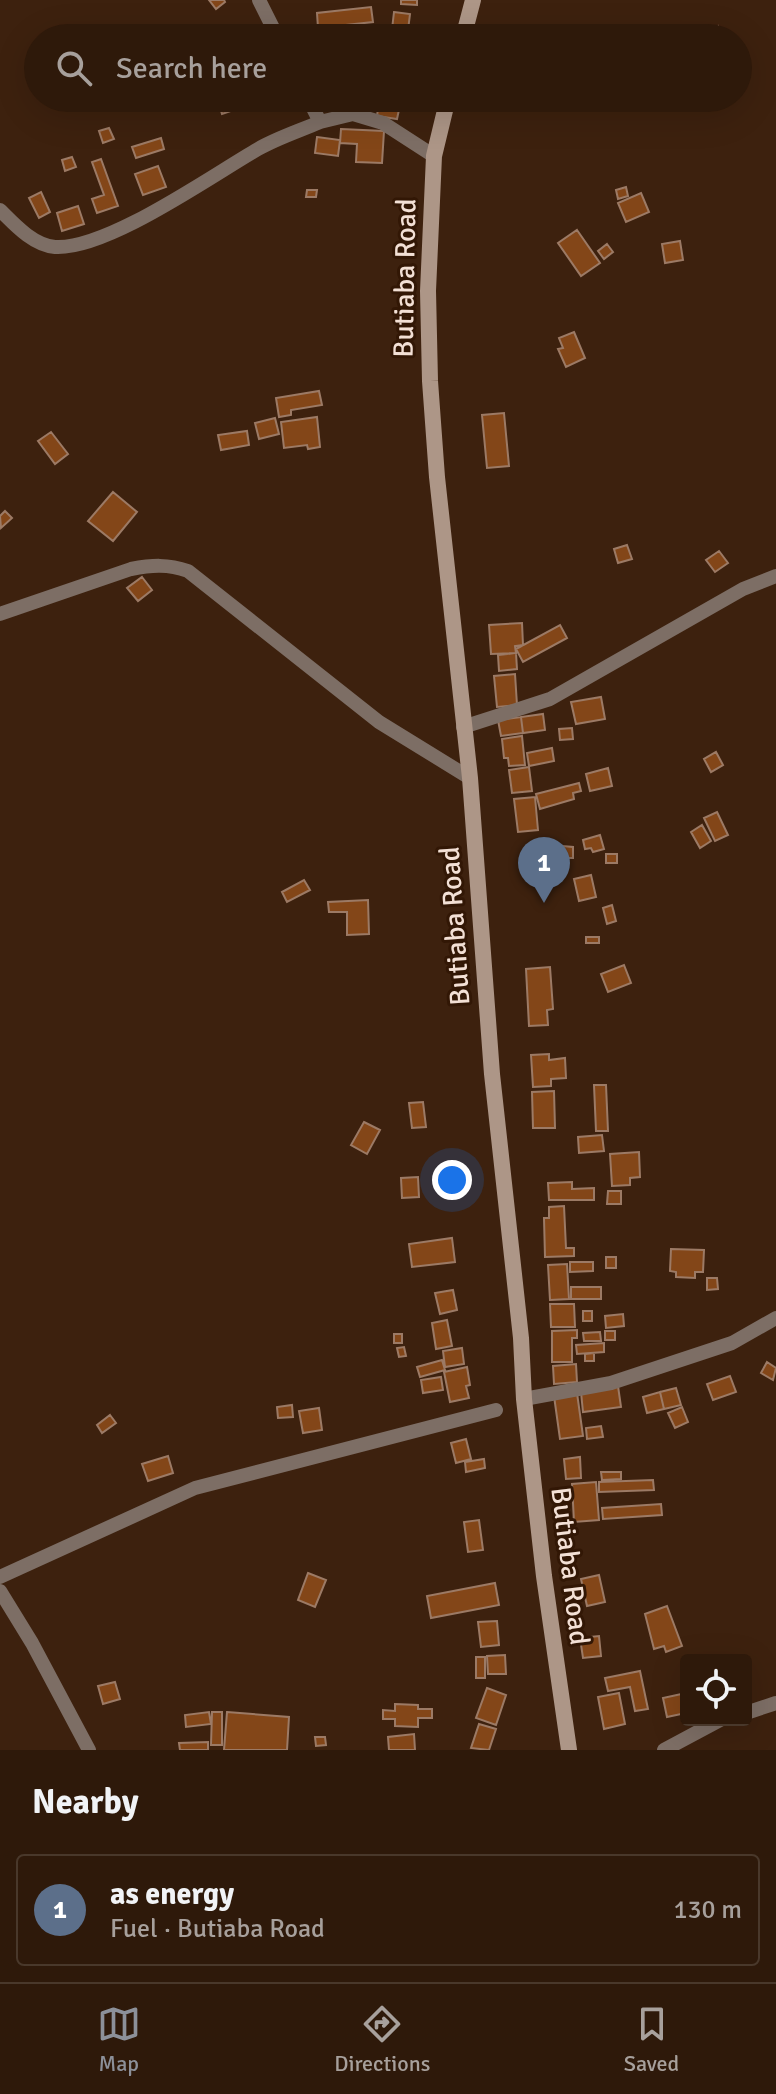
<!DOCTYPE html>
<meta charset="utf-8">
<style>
:root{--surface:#2e190a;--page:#362213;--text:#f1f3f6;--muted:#a7a09c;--line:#49382b;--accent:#8c9099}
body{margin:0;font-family:Signika,sans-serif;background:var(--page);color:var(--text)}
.controls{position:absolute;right:24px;bottom:24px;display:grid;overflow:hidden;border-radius:8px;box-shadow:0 8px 32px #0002}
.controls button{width:72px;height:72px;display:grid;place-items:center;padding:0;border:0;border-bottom:2px solid var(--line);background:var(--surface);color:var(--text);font:40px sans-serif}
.you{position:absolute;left:452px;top:1180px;width:28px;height:28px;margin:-20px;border:6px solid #fff;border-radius:50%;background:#1a73e8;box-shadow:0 0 0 12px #1a73e833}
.badge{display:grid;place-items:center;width:52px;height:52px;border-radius:50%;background:var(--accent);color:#fff;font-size:26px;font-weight:700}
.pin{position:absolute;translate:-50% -66px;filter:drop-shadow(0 2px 4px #0008)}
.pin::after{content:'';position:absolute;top:42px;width:28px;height:24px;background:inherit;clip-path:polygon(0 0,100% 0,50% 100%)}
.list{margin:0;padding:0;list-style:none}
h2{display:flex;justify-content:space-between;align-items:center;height:104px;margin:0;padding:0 32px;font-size:34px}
h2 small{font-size:26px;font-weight:400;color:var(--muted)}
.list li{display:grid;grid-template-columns:52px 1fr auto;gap:24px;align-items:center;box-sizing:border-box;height:112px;margin:0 16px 16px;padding:0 16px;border:2px solid var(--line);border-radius:8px}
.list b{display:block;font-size:30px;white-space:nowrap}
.list p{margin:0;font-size:26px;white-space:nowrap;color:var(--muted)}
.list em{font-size:26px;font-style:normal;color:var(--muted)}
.icon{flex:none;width:44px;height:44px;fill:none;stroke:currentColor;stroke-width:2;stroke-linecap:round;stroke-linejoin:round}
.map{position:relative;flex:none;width:776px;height:1750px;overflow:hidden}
.search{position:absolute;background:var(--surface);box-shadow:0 8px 32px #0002;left:24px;right:24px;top:24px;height:88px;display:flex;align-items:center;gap:20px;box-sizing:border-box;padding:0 28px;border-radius:44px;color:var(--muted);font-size:30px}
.sheet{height:232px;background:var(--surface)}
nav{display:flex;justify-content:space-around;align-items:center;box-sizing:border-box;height:112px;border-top:2px solid var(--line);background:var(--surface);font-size:22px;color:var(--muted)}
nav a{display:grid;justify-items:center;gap:4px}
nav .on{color:var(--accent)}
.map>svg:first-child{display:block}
</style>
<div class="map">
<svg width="776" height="1750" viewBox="0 0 776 1750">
<rect width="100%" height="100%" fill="#3d210e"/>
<path fill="#834618" stroke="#9c7a65" stroke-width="2" d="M209,0H224L225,2L216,9Z
M401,0H417V5L401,4Z
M371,7L373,22L318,28L317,13Z
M394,12L410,14L407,38H391Z
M718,26L720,38H705L704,29Z
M217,98H255L257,102L222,114Z
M379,101L400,105L397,119L377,116Z
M109,128L114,139L103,143L99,131Z
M341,129L384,131L382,163L356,162L357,144L340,143Z
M317,137L340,140L338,156L315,153Z
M161,138L164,149L136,158L132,147Z
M72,157L76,167L65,171L62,160Z
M101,159L118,206L97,213L92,199L104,195L92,162Z
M158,166L166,187L143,195L135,174Z
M626,187L628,196L618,199L616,190Z
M307,190H317L316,197H306Z
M41,192L50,212L39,218L29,198Z
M641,193L649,212L626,222L618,203Z
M78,206L84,224L62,231L57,213Z
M577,230L600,263L581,276L558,243Z
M680,241L683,260L665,263L662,244Z
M607,244L613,252L604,259L598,251Z
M574,332L585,358L566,367L558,349L563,348L559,338Z
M319,391L322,405L291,410V415L279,417L276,398Z
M504,413L509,466L487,468L482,415Z
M317,417L320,447L308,449L307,445L284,448L281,422Z
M275,418L279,434L259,439L255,423Z
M247,431L249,445L221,450L218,435Z
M51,432L68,454L55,464L38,441Z
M113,492L137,512L113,541L88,521Z
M5,511L12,518L1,528L0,516Z
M627,545L632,559L618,563L614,549Z
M719,551L728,563L715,572L706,560Z
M142,577L152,590L138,601L127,588Z
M522,623L523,645L515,646L516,653L491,654L489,625Z
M560,625L567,638L523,662L516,649Z
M516,653L517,669L499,671L498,655Z
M515,674L517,705L497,707L494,676Z
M601,697L605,719L576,724L571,702Z
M543,714L545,730L523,733L521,717Z
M521,717L523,733L501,736L498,720Z
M572,728L573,739L560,740L559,729Z
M522,736L525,765L509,766L508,758H504L502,739Z
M552,748L554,761L529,766L527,753Z
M716,752L723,765L711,772L704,759Z
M529,767L532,791L512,793L509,770Z
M608,768L612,786L590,791L586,774Z
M579,783L581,791L573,793L574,799L540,809L536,794Z
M535,797L538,830L518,832L514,799Z
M717,812L728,835L715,841L704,818Z
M702,825L711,841L700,848L691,832Z
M600,835L604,849L593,852L591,848L585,849L583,840Z
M562,846L573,847V858H562Z
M606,854H617V863H606Z
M591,875L596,897L579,901L574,879Z
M304,880L310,890L287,902L282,892Z
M368,900L369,934L347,935V912H329L328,902Z
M612,905L616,921L607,924L603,908Z
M586,937H599V943H586Z
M624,965L631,983L608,992L601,974Z
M550,967L553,1009L547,1010L548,1025L529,1026L526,969Z
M549,1054V1060L565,1058L566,1078L551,1079V1086L533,1087L531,1055Z
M594,1085H606L608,1131H596Z
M554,1091L555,1128H533L532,1092Z
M423,1102L426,1127L412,1128L409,1103Z
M364,1122L380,1130L367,1154L351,1145Z
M602,1135L604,1151L579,1153L578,1137Z
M639,1152L640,1177L630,1178V1185L612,1186L610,1154Z
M418,1177L419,1197L402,1198L401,1178Z
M572,1182V1189L594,1188V1200H549L548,1183Z
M608,1191H621V1204H607Z
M564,1206L566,1248H574V1256L545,1257L544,1218H549V1207Z
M452,1238L455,1262L412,1267L409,1244Z
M671,1249L704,1250L703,1272H695V1278L676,1277V1272L670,1271Z
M606,1257H616V1268H606Z
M570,1262H593V1271L570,1272Z
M567,1264L569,1299L550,1300L548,1265Z
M707,1278H717L718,1289L707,1290Z
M571,1287H601V1299H571Z
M453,1290L457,1310L440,1314L435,1293Z
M550,1304H574L575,1327H551Z
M583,1311H592V1321H583Z
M623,1314L624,1326L606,1328L605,1316Z
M447,1320L452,1346L436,1349L432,1323Z
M577,1330V1338H572V1362H552V1331Z
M605,1331H615V1340H605Z
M600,1332L601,1341H584L583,1333Z
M394,1334H402V1343H394Z
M604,1343V1352L577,1354L576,1345Z
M404,1347L406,1356L399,1357L397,1348Z
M462,1348L464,1364L445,1367L443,1351Z
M594,1353V1361H585V1354Z
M442,1360L445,1370L420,1377L417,1367Z
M767,1362L776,1368L773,1380L761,1373Z
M576,1364L577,1382L554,1384L553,1366Z
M467,1367L470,1385L466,1386L469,1398L450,1402L444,1372Z
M730,1376L736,1392L713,1400L707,1384Z
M441,1377L443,1390L423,1393L421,1380Z
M618,1386L621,1407L583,1412L581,1392Z
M676,1388L681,1405L664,1409L660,1392Z
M660,1392L664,1409L647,1413L643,1397Z
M577,1393L583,1436L560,1439L554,1396Z
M292,1405L293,1417L278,1418L277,1407Z
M682,1407L688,1422L675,1428L668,1413Z
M319,1408L322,1430L303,1433L299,1411Z
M110,1415L116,1423L102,1433L97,1425Z
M601,1426L603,1437L587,1439L586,1428Z
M466,1439L471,1459L456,1463L451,1443Z
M168,1456L173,1473L148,1481L142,1464Z
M580,1457L581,1478L566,1479L564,1459Z
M484,1459L485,1468L466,1472L465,1462Z
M601,1472H621V1479L602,1480Z
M653,1480L654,1490L599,1492V1482Z
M596,1482L599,1520L574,1522L572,1484Z
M661,1504L662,1515L603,1519L602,1508Z
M479,1520L483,1550L468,1552L464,1522Z
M308,1573L326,1580L315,1607L298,1600Z
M599,1575L605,1602L587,1606L581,1579Z
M495,1583L499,1605L431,1618L427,1596Z
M667,1606L682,1646L666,1652L664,1646L654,1649L645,1614Z
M497,1621L499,1645L481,1647L478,1622Z
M599,1636L601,1656L583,1658L580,1638Z
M505,1655L506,1674H488L487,1656Z
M476,1657H485V1678H476Z
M640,1671L648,1709L635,1711L630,1687L608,1691L605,1678Z
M115,1682L120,1699L103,1704L98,1686Z
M487,1688L506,1695L496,1725L476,1718Z
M619,1693L625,1724L604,1729L598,1697Z
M686,1693V1713L667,1717L663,1698Z
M395,1704L418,1705V1709H432V1718H418V1727L395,1726V1719H383V1710L395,1711Z
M209,1712L211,1724L186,1727L185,1715Z
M212,1712H222V1745H211Z
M227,1712L289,1717L287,1750H224Z
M479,1724L496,1729L489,1750L471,1748Z
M414,1734L415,1750H389L388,1737Z
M315,1737H325L326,1745L316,1746Z
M208,1742V1750H180L179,1743Z"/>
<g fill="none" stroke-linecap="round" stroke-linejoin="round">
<path stroke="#7d6e65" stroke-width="14" d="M259,0L278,38
M308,98L320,122L353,114L383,123L434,156
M0,210C15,225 33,245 55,247C107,250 211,176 258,149C277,138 299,131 320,122
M0,614L131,569C152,565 168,564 188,571L379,722L470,778
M463,727L550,699L743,589L776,576
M524,1399L611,1383L732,1343L776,1318
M0,1577L195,1488L496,1410
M0,1591L32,1643L89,1750
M746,1713L776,1703
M664,1750L720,1720"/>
<path stroke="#ad9687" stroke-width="16" d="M463,38L473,0
M448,98L434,156L428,291L430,381L437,477L470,778L492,1074L521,1338L524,1399L544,1576L569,1750"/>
</g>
<g text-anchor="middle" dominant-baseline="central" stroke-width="6" stroke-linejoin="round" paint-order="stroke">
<g font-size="28" fill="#f3e0d5" stroke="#321705">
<text transform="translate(405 278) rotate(-89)">Butiaba Road</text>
<text transform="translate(455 926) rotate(-94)">Butiaba Road</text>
<text transform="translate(570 1566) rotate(83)">Butiaba Road</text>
</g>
</g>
</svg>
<div class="controls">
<button><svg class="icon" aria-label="locate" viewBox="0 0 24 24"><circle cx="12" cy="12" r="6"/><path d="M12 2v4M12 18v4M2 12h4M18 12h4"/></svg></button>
</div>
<div class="you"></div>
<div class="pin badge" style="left:544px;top:903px;background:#5c6f8a">1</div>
<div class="search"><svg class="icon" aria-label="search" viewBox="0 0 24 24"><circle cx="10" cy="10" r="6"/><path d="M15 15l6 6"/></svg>Search here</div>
</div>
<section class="sheet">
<h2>Nearby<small></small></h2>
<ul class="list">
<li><span class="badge" style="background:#5c6f8a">1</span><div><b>as energy</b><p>Fuel · Butiaba Road</p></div><em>130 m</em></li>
</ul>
</section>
<nav>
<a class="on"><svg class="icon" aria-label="map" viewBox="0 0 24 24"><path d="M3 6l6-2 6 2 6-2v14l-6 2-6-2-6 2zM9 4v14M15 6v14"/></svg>Map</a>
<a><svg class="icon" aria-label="directions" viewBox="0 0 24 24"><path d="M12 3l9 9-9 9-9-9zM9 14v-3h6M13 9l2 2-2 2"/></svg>Directions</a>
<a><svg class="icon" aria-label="saved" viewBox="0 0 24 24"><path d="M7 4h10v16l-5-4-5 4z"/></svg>Saved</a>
</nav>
